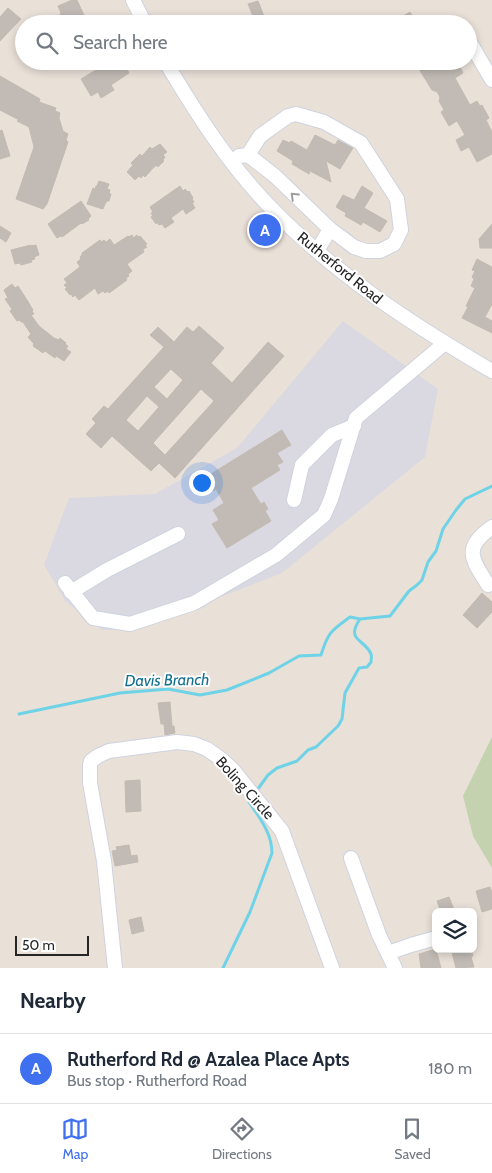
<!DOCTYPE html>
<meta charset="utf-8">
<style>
:root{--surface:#fff;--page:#f2f2f3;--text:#1f2937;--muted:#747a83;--line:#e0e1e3;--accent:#3e70f0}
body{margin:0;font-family:Cabin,sans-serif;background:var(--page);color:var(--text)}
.controls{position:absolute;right:15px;bottom:15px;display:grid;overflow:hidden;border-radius:8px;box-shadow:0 2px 8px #0003}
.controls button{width:45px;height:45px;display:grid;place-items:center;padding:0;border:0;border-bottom:1px solid var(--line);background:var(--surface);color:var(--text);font:25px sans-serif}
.scale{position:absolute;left:15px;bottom:12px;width:74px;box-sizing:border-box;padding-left:5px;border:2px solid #262626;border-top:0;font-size:14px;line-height:18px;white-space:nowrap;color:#262626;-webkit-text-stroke:4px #fff;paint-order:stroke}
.you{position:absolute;left:201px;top:482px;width:18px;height:18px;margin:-12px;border:4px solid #fff;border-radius:50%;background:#1a73e8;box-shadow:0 0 0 8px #1a73e833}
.badge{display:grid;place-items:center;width:32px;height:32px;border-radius:50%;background:var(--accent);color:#fff;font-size:16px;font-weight:700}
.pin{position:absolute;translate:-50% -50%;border:2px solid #fff;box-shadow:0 1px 5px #0006}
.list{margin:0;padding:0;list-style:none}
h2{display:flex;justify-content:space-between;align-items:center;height:65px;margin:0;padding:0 20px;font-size:21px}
h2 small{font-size:16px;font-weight:400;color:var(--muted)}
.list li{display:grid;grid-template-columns:32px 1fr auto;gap:15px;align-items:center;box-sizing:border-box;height:70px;padding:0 20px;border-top:1px solid var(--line)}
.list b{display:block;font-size:19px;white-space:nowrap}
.list p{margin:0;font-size:16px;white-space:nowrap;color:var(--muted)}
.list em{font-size:16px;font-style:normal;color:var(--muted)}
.icon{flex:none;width:28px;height:28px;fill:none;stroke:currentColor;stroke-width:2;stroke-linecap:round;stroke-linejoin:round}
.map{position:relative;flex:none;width:492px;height:968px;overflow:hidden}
.search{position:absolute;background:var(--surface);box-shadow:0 2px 8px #0003;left:15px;right:15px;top:15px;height:55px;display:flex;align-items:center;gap:12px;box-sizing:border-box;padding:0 18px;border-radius:28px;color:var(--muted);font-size:19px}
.sheet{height:135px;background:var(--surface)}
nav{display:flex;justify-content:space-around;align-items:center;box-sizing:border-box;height:70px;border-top:1px solid var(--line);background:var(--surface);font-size:14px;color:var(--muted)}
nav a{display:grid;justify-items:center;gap:2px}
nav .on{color:var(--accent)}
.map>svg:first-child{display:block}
</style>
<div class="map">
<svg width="492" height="968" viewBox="0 0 492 968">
<rect width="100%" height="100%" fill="#e9e0d8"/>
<path fill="#dad9e1" d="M343,321L438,389L425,457L282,573L136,630H102L66,602L44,565L69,498L155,494L237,448Z"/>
<path fill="#c4d2b0" d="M492,737V868L473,836L463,796Z"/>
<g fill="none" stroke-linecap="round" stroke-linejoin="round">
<path stroke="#6ed3e7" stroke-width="3" d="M19,714L120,693L168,689L200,695L227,690L269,673L299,656L321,655C328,632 331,631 350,617L360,619L390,616L409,591L417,585L422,580L428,562L436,551L443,529L456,510L465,499L492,486
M255,793L268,775L277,768L297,761L308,750L316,747L338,726L342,719L345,693L359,668L367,667L371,662C371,660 372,657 371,654C365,639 345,641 360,619
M223,968L250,912L272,853C272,833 259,817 249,802L251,798"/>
</g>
<path fill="#c1bab5" stroke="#c3bcb2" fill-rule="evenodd" d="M72,0H77L88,24H55L61,13L58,6Z
M258,1L260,6L267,24H256L255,21L248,4Z
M8,8L21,19L0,41V17Z
M410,12L417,24H389Z
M111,61H114L116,66L123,62L129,73L111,85L114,90L101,98L98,92L91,96L81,79Z
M414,61H457L463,73L455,78L470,105L477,101L480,106L482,105L489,118L486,120L492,132V154L477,162L469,147L461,151L456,140L465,135L457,121L449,126L441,112L444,110L439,101L440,97L437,92L432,90Z
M0,76L40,99L39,102L56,108L55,111L60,113L59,118L63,131L68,134L66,140L68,142L47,204L43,209L16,199L34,147L29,127L17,121L19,120L0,110Z
M2,130L10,156L0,159V131Z
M315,135L335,145L338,140L353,148L340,169L326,161L331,182L310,171L309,174L292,164L293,161L277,151L283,140L290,143L291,141L307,150Z
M160,144L167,152L163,155L165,157L163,160L164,161L158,167L157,165L153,168L145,177L143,175L141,178L139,176L135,180L127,172L133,165L131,163L140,154L142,156L150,147L152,149Z
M99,181L109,184L107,189L110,190L109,193L111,194L109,201H107L105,204L103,209L87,204L93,188L95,189L96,186H97Z
M180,186L183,191L185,189L188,192L189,191L193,198L192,199L194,202L192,203L195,208L186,214L183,209L171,218L174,222L165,228L162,224L159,225L157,222L156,224L151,217L153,216L151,213L153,212L150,207Z
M362,186L373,193L364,208L387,221L380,232L363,222L361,225L345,216L346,213L336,207L343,195L354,200Z
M81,201L91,216L88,219L89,220L82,224L81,223L62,237L61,236L57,238L48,224Z
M492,224V248H480L479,239Z
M0,226L11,233L6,242L0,238Z
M132,235L133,238L137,235L138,237L140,236L147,244L145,245L147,247L143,249L144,252L127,264L132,271L128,274L129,276L126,278L127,280L109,293L108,291L105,293L103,291L98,294L95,288L79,300L75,295L73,297L71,294L70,295L65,289L67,288L64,285L67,283L64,279L80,267L77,262L81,259L80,257L82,255V253L100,240L101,242L104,240L106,242L110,239L114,245L128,236L129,237Z
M31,245V246L36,245L39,255L34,257L35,259L31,260L32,262L21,265L20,263L15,264L11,250Z
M477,259L492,267V304L485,317L492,321V333L462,318L468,307L466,306L475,288L471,286L474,279L472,277L475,271L472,270Z
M12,284L15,288L18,286L27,300L33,310L32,311L34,314L31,315L39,326L54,338L59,340L60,338L66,343L65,344L68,346L66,349L71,352L64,361L56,356L55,358L45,351L43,353L33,346L34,344L28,337L31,334L23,322H21L20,320L17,321L10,311L12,309L5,299L8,298L4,290Z
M199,326L224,348L211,363L232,383L268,342L284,356L175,478L159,463L151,471L112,436L101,448L86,434L96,423L92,419L104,406L108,409L164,347L150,335L158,327L174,342L187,327L193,332ZM171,369L183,380L167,399L154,387ZM201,389L214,401L165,455L153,443ZM147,396L159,407L138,431L126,420Z
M282,430L291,445L277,453L283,462L277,465L280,470L251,488L261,504L264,502L268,509L265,511L271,521L227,548L212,524L219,520L213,510L224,503L216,489L214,491L206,477Z
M482,593L492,602V612L477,628L463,615Z
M170,702L172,726H174L175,733L165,735L164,724H161L158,703Z
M140,780L141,811L126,812L125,781Z
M129,845L131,856L137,855L138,862L115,866L112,851L117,850L116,847Z
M490,887L492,893V909L482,912L476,891Z
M449,897L455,912H441L437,901Z
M141,917L144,931L132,934L129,920Z
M436,949L441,968H421L419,954Z
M451,949H471L473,956L471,957L474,967L456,968Z"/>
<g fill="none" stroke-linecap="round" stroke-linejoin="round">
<defs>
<path id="minor" d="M133,0L145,24
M468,39L492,80
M165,61C196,113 229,165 272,209C336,275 413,325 492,371
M248,155L260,136L288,116L296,114L324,122L361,143L397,199L401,230L394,244L380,251H366L354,247L330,229L317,251
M239,156L248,155L275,176L330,229
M294,500L302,465L332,435L354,426
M65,583L93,618L130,624L194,603L276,555L324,515L331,499L356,418L445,343
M488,585C472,559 462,548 492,527
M71,592L107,570L178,534
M351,858L379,935L395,968
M388,953L411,945L436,938
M115,968L104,861L90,783V765L91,761L98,756L109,751L177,742L194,744L207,749L221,759L233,770L282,831L332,968"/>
</defs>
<use href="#minor" stroke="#ced3df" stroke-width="16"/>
<use href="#minor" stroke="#fff" stroke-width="14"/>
</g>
<defs><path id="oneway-chevron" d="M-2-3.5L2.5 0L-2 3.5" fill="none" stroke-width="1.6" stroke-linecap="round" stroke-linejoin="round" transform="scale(1.25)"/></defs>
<use stroke="#9d9d9d" href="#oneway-chevron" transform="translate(294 196) rotate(-136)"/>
<g text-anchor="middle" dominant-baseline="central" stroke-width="4" stroke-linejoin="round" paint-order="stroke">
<g font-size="15" fill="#262626" stroke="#fff">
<text transform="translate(340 268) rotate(39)">Rutherford Road</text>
<text transform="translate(245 788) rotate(48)">Boling Circle</text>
</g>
<g font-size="16" font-style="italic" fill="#136f8e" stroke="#fff">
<text transform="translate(167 680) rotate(-1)">Davis Branch</text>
</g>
</g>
</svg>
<div class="controls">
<button><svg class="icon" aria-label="layers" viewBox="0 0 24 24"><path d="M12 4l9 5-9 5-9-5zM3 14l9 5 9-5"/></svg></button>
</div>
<div class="scale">50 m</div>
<div class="you"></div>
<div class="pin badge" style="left:265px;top:230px">A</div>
<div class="search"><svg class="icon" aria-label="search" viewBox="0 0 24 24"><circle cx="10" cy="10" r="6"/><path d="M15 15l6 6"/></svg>Search here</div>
</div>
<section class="sheet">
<h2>Nearby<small></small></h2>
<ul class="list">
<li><span class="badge">A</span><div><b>Rutherford Rd @ Azalea Place Apts</b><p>Bus stop · Rutherford Road</p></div><em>180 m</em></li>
</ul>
</section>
<nav>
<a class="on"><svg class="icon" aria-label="map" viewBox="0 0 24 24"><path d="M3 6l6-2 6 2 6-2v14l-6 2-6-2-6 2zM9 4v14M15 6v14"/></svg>Map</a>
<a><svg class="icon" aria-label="directions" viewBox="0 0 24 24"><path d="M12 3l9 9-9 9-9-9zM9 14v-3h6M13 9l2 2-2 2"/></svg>Directions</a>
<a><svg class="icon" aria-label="saved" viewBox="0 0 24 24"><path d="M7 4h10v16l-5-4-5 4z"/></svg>Saved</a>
</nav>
